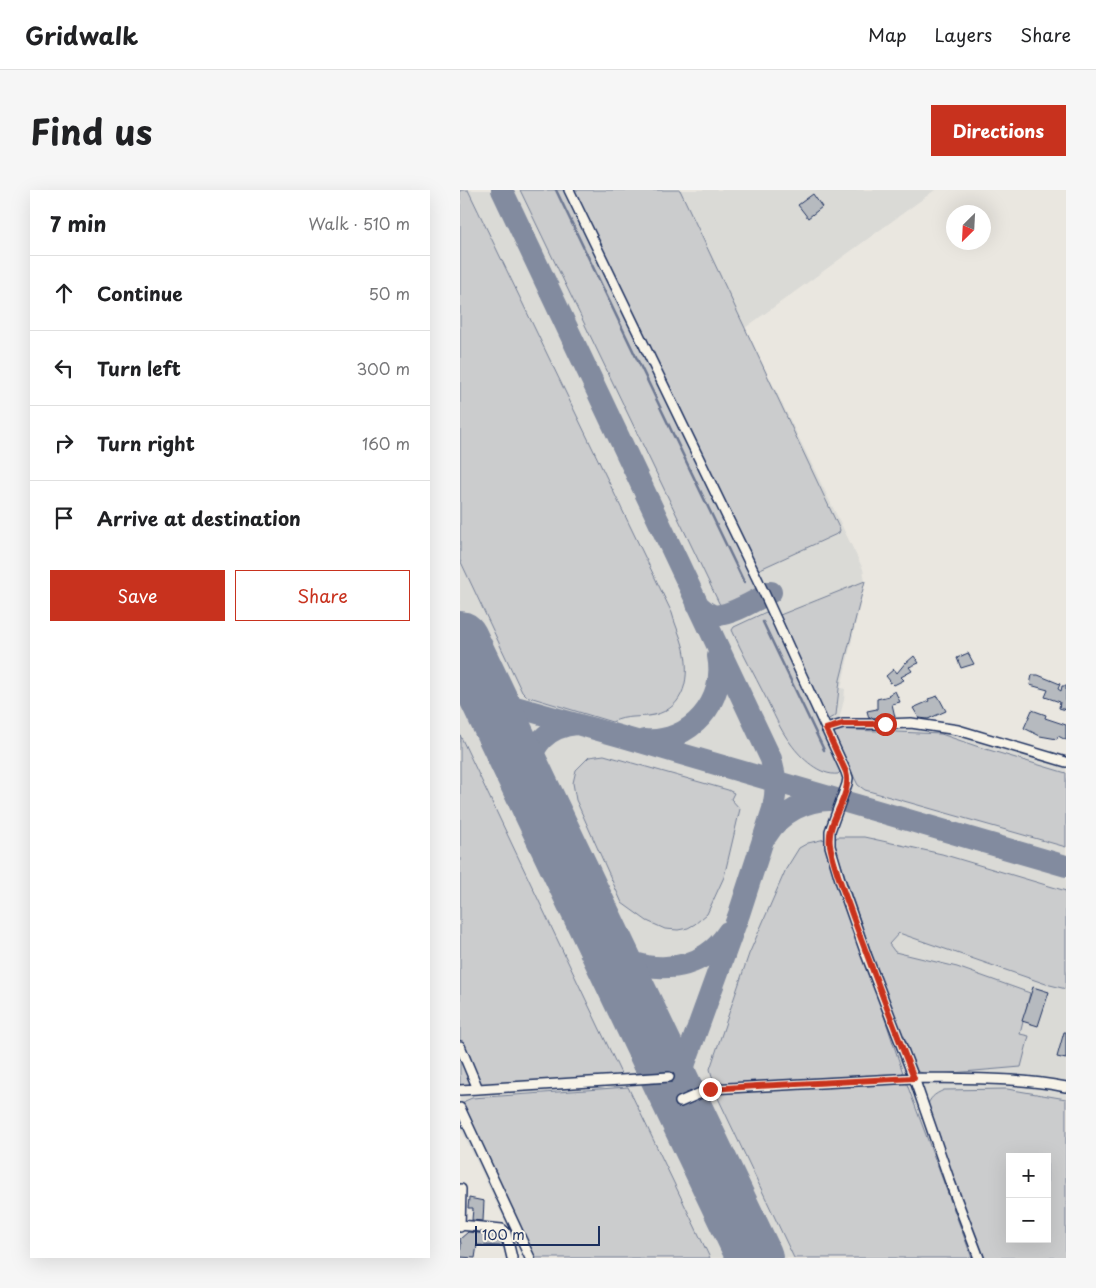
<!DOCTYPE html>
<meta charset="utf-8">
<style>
:root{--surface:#fff;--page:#f6f6f6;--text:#202124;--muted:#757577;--line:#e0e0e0;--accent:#c8321e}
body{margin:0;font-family:"Playpen Sans",sans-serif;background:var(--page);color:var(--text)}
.controls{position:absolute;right:15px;bottom:15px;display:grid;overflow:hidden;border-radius:0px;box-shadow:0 5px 20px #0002}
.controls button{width:45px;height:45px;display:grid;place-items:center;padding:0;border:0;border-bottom:1px solid var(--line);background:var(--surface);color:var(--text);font:25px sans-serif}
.compass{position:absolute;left:486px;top:15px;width:45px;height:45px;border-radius:50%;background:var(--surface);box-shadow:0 5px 20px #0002;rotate:204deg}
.scale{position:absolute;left:15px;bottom:12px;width:125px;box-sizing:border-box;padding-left:5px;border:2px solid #1b2f5e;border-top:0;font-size:14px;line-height:18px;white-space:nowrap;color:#1b2f5e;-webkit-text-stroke:4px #f7f3e8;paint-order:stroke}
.stop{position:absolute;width:15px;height:15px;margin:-11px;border:4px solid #c8321e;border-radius:50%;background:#fff}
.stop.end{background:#c8321e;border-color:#fff;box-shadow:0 1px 5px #0008}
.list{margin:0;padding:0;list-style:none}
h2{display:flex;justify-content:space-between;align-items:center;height:65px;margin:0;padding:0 20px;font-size:21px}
h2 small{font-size:16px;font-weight:400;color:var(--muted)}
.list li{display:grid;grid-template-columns:32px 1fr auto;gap:15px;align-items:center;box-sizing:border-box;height:75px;padding:0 20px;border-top:1px solid var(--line)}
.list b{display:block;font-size:19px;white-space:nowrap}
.list em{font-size:16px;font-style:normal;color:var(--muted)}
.actions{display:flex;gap:10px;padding:15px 20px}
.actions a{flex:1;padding:11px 0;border:1px solid var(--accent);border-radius:0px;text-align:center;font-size:18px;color:var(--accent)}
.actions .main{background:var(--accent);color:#fff}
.icon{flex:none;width:28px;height:28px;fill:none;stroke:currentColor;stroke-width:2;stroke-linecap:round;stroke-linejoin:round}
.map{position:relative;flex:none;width:606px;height:1068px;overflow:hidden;border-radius:0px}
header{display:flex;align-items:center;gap:30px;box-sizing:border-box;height:70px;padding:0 25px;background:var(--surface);border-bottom:1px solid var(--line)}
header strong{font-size:24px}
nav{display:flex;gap:28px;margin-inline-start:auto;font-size:18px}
.intro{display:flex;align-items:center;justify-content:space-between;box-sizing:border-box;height:120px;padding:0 30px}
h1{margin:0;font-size:35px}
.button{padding:12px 22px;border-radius:0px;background:var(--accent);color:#fff;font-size:18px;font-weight:700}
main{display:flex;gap:30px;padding:0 30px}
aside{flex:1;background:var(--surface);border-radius:0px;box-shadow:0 5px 20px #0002}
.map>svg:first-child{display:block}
</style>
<header>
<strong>Gridwalk</strong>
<nav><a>Map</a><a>Layers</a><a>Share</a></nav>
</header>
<div class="intro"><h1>Find us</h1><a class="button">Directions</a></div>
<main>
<aside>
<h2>7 min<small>Walk · 510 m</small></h2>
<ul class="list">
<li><svg class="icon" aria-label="ahead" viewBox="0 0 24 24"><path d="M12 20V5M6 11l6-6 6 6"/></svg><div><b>Continue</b></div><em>50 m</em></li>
<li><svg class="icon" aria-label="left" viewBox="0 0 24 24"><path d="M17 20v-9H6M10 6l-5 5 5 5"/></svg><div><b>Turn left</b></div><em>300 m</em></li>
<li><svg class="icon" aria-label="right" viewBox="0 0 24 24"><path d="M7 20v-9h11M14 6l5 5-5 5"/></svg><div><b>Turn right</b></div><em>160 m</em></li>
<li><svg class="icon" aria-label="arrive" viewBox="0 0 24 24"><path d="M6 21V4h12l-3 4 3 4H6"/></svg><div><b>Arrive at destination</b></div></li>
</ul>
<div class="actions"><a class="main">Save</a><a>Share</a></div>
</aside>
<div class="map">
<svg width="606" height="1068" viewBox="0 0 606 1068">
<rect width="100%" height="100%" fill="#eae7e0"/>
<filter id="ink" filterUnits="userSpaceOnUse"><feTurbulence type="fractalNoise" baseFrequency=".02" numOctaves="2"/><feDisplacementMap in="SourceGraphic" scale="10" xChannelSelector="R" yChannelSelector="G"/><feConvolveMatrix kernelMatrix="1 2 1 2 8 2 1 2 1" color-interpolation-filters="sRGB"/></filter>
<g filter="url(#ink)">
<path fill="#dadad6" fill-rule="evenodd" d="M0,0H475L285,138L403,379L405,391L404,397L381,498L385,499L384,510L377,537L440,538L483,540L606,578V1068H63L0,937ZM550,967H587V1049H550Z"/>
<path fill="#cbcccd" stroke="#737e96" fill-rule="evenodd" d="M0,0H8L212,423C215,435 221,447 224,459C230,486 226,518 194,525C180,528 166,525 152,532L66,506L62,502L0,370Z
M60,0H105L296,398L293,403C285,407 269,416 261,416L259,413Z
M113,0H220L380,340L379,343L298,380L296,379Z
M405,391L380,490L376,525L367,530L320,425Z
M306,422L308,424L381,577V581L378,584C360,586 341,568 331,554C320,540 313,522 305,506C294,484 282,463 272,440L274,437Z
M372,539L481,544L519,557L606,583V657L405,600L398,595L394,587Z
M0,545L166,894L0,903Z
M144,565L268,600L274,603L271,609L280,619L264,687L247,724L235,734L228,738L218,740L205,739L187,731L162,713L116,610L113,593L116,580L129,567Z
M377,647H404L482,664L606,701V799L586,794L439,743L429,754L435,762L497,777L570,803L560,844L569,846L561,877L468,885L457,881L449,873L376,660L374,652Z
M365,649L445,889L512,1068H334L258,908L250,879L289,764L326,679L339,658L348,653Z
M168,897L250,1068H67L1,931L4,922L3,914L5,911L12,908Z
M547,899L606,909V1068H520L466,918C471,907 473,905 484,900ZM550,967H587V1049H550Z"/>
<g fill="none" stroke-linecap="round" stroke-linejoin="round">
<path stroke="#6d7892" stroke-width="2.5" d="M96,0L284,392
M303,432L364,560"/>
<path stroke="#828b9f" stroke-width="22" d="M42,0L311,569L316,591L315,606L313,619L279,724L225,873L221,894L220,912
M237,414C242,418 246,423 253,425C267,428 298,409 311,402
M19,490C32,507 36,509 56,517L163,547L606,676
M184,550C230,554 267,511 258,466
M64,582C75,554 85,537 117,534
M307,645C320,623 347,609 372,610
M141,745C146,750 151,758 156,762C180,782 222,782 247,764C256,758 262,751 268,742"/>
<path stroke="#828b9f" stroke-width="56" d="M0,449L295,1068"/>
</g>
<path fill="#b6babf" stroke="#1b2f5e" d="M353,4L362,17L348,28L338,15Z
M508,463L514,474L501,478L497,468Z
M454,466L459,473L449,477L452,481L441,487L444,490L434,495L431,492L429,493L430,491L426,486L434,479L437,483L446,472V473Z
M572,485H578L600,494L598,499L601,501L602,496H606V520L599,518L600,512L585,507L588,500L570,495Z
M435,501L440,512L432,514L435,527L409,528L407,521L417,519V509L429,506L428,505Z
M478,506L486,521L468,529L459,528L453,518L469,511L468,509Z
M572,520L586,525L585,528L606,535V550L598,546L597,549L580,546L564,538Z
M573,797L589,802L578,836L562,831Z
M604,842H606V869L597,867Z
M9,1008L24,1011L23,1031L12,1030L13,1018H8Z
M8,1042L39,1045L43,1056L17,1055L15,1068L0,1067L1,1054L0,1049Z"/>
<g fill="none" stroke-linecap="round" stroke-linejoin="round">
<defs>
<path id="minor" d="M109,0L305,405L386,582L388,588L387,594L370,641V656L381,693L406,764L454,888L250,899L220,912
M366,539L383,534H425L451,533L498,540L606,572
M0,856L18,899L209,887
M0,900L18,899
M0,918L70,1068
M0,1035L42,1039L46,1043L52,1068
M0,1037L1,999
M519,1068L490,992L454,888C505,889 556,887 606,897"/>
</defs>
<use href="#minor" stroke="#1b2f5e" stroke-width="12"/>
<use href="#minor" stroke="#f7f3e8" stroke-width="9"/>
</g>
</g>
<g fill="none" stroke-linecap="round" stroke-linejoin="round" filter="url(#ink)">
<path stroke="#c8321e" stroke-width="6" d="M250,899L297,896L454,888C433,835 413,781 393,727C385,704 374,679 370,655C366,629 393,607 386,582L366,539L383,534H425"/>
</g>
</svg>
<div class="controls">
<button>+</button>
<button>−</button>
</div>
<svg class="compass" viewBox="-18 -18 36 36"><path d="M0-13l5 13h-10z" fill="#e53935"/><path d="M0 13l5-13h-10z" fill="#757577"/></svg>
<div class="scale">100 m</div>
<div class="stop" style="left:425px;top:534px"></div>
<div class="stop end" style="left:250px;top:899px"></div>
</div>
</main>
